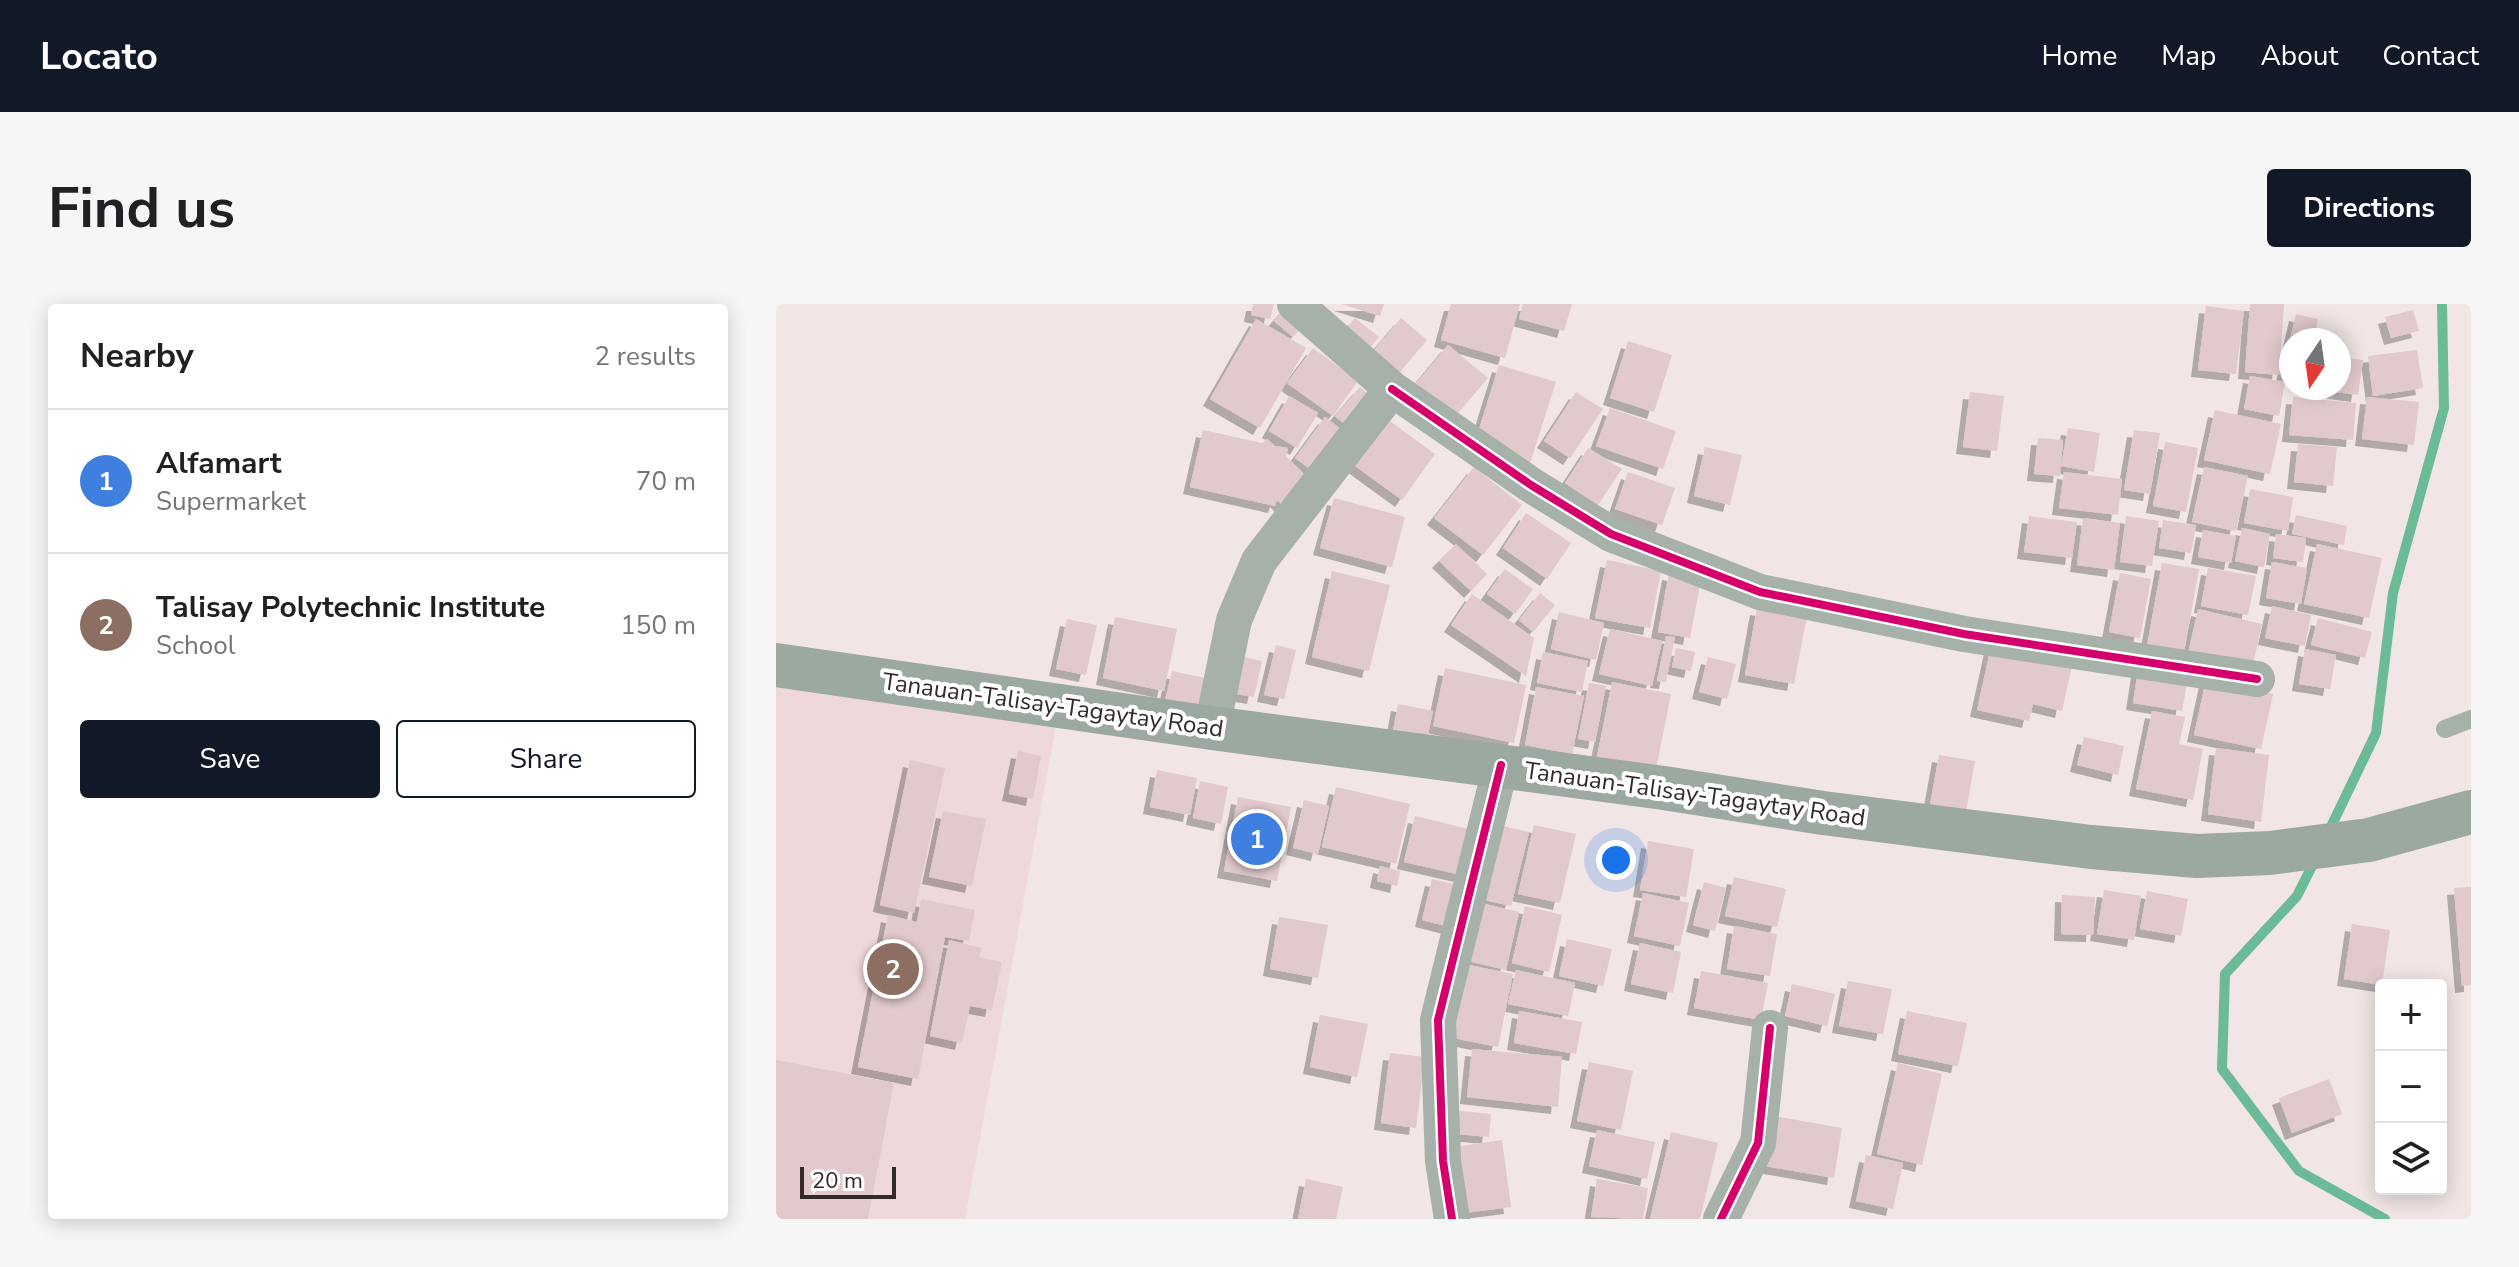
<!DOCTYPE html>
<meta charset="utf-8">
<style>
:root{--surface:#fff;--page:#f6f6f6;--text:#202124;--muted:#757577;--line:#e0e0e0;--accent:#111827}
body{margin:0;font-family:"Nunito Sans",sans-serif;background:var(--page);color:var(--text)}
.controls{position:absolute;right:24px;bottom:24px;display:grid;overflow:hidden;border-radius:8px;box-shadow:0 4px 20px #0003}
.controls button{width:72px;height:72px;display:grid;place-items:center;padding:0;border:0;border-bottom:2px solid var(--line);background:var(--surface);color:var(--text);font:40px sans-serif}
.compass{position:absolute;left:1503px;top:24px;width:72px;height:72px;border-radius:50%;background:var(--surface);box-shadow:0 4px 20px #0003;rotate:193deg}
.scale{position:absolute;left:24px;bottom:20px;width:96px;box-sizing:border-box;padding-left:8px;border:4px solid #332a2a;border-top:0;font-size:22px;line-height:28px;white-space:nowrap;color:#332a2a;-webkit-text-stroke:6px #fff;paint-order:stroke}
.you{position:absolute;left:840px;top:556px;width:28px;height:28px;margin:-20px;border:6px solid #fff;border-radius:50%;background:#1a73e8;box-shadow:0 0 0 12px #1a73e833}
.badge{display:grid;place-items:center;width:52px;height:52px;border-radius:50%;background:var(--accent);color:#fff;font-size:26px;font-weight:700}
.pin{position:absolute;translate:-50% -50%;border:4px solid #fff;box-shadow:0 2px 8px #0006}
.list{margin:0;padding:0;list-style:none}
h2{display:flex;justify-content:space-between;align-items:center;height:104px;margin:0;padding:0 32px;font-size:34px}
h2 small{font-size:26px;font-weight:400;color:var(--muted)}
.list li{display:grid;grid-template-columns:52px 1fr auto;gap:24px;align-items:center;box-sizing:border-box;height:144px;padding:0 32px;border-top:2px solid var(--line)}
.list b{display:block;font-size:30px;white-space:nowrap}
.list p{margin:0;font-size:26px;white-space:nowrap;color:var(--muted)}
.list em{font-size:26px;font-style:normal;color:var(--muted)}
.actions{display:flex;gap:16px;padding:24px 32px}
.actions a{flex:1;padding:18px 0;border:2px solid var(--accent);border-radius:8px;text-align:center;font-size:28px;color:var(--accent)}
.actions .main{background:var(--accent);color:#fff}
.icon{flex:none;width:44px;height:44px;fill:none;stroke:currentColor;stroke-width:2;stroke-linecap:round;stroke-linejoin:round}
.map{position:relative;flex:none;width:1695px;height:915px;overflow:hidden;border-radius:8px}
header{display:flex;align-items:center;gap:48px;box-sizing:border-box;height:112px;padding:0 40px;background:var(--accent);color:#fff}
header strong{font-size:38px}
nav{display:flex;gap:44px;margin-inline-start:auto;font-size:28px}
.intro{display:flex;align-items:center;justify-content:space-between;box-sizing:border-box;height:192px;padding:0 48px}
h1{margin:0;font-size:56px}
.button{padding:20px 36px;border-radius:8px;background:var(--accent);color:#fff;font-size:28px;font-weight:700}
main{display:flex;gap:48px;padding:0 48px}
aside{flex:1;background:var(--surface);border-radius:8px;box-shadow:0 4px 20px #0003}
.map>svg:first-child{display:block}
</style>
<header>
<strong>Locato</strong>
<nav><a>Home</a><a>Map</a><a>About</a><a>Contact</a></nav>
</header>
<div class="intro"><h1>Find us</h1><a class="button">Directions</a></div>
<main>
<aside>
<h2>Nearby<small>2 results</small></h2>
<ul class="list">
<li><span class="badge" style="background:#3f7fe0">1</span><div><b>Alfamart</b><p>Supermarket</p></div><em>70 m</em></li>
<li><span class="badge" style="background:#8d6e63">2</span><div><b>Talisay Polytechnic Institute</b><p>School</p></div><em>150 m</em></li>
</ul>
<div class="actions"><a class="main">Save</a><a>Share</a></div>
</aside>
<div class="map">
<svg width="1695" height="915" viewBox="0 0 1695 915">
<defs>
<filter id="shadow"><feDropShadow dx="-7" dy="7" stdDeviation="0" flood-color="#0004"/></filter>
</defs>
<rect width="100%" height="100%" fill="#f1e5e5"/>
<path fill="#efd8d9" d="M0,375L281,416L189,915H0Z"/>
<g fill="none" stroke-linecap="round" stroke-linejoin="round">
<path stroke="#6bba98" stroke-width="10" d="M1552,529L1600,429L1617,289L1668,104L1666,0
M1540,554L1521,592L1449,670L1446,765L1523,867L1609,915"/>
</g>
<path fill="#e2c9cb" filter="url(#shadow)" d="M477,0H498L494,15L475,11Z
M565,0H608L604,12Z
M675,0H744L729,54L665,36Z
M747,0H796L788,27L743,15Z
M1474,0H1508L1503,71L1469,68Z
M1430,2L1468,7L1460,70L1422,66Z
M510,3L530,19L517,33L498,17Z
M1637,6L1643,27L1615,34L1609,13Z
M1520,10L1542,15L1538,36H1514Z
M579,14L603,33L588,51L564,32Z
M625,14L651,36L624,68L598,46Z
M480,15L530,44L484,124L434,95Z
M852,37L896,51L878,108L834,94Z
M1514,40H1515V77L1506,75Z
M672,41L712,74L678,114L638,82Z
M537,44L582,77L557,112L511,79Z
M1641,46L1647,84L1597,92L1592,52Z
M1563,53L1587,56L1582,91L1545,86L1546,84H1563Z
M723,61L780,78L754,159L698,142Z
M1474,72L1509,78L1503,112L1468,105Z
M584,83L602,99L577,127L559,112Z
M800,88L827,105L794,154L768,137Z
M1194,88L1228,92L1221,147L1187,143Z
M513,92L542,109L521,144L493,127Z
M1517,93L1580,99L1577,136L1513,131Z
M1591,93L1643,98L1638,141L1586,135Z
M834,104L900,127L887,165L820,142Z
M1439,106L1505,120L1494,170L1428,156Z
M549,113L567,127L537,167L519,154Z
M611,115L659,150L626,196L578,161Z
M1292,124L1324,129L1318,168L1285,162Z
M427,126L486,139L491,135L499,142L512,144L510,152L532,174L506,201L501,196L499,202L414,183Z
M1358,126L1384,129L1374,190L1348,186Z
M1262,134L1287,136L1284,172L1258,170Z
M1389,138L1422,144L1410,208L1377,202Z
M1522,140L1561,143L1557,182L1518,178Z
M929,143L966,151L954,201L918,192Z
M812,144L846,165L822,201L789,179Z
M698,163L746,201L707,251L658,214Z
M1428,163L1472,172L1460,227L1416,218Z
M852,168L899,184L886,221L839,205Z
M1288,168L1346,175L1342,211L1283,204Z
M1474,185L1517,193L1512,227L1468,219Z
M558,194L629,213L616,263L544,244Z
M750,209L795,239L771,275L727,244Z
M1520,211L1571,222L1568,241L1516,230Z
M1253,212L1301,218L1296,254L1248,248Z
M1350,212L1383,217L1376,262L1344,258Z
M1307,214L1344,219L1338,266L1301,261Z
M1387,216L1420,221L1415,249L1383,244Z
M1466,224L1494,230L1488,263L1459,257Z
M1427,226L1460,232L1455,259L1422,253Z
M1500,230L1530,234L1527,258L1497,254Z
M680,240L711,270L695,287L663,257Z
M1541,240L1606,254L1593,314L1528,300Z
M831,256L885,267L874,324L819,314Z
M1496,258L1531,264L1525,300L1490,294Z
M1386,259L1423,265L1406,359L1369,353Z
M1432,264L1480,272L1472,311L1425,302Z
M729,265L757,285L739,310L711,290Z
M556,267L614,281L593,367L536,353Z
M893,269L925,275L914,334L882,328Z
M1344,269L1375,275L1364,334L1333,328Z
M764,289L779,301L757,328L743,316Z
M696,290L758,334L750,372L675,321Z
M1496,302L1535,311L1529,342L1489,334Z
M981,304L1031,312L1018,380L969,371Z
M1422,305L1486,320L1476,365L1412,350Z
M783,308L828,319L820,356L775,345Z
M339,313L401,325L388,387L327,374Z
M1542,314L1596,328L1589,354L1535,341Z
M291,315L321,321L310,371L280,365Z
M834,325L886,337L876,382L823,370Z
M890,332L899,333L890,378L881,377Z
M500,341L520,346L508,395L488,391Z
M1215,343L1296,362L1286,407L1257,400L1253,417L1201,406Z
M900,344L919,348L915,367L896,363Z
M1529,345L1560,351L1554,385L1523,380Z
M767,348L812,357L806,388L761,379Z
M463,352L486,357L478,393L455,389Z
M932,353L960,360L951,395L923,388Z
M1363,360L1413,368L1406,407L1357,399Z
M669,364L750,381L738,439L657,422Z
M396,367L438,376L431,406L389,397Z
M1430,376L1497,390L1485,445L1418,431Z
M836,378L895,390L879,470L820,458Z
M813,379L830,382L819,438L802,435Z
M760,383L808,392L796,450L749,441Z
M622,400L657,407L649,444L615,438Z
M1376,407L1409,413L1403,440L1427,445L1417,496L1360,485Z
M1308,433L1348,442L1342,471L1301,461Z
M1440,444L1493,451L1485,518L1432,510Z
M242,447L265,452L257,495L233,490Z
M1163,451L1199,457L1190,508L1154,501Z
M134,456L169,464L138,609L104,601Z
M381,466L421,474L414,511L374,503Z
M424,477L452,483L445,520L417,514Z
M560,483L634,500L620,560L546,543Z
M462,493L515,503L501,577L448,567Z
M528,496L553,502L542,550L517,544Z
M167,507L210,515L196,582L153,573Z
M639,512L705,528L694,573L628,558Z
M717,520L753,528L735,602L700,594Z
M758,521L800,530L784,599L742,590Z
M872,537L918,545L910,593L864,586Z
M604,562L624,567L621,582L601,577Z
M958,573L1010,585L1001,623L949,612Z
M656,575L692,583L682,625L646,616Z
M928,578L950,584L939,627L917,621Z
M1695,583V681L1686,682L1678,584Z
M1328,586L1365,592L1358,636L1321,630Z
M1371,587L1412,595L1405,632L1364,625Z
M867,589L913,599L904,642L858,632Z
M1286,591L1319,593L1317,631L1285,630Z
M145,595L199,606L193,637L169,633L142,775L82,763L112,611L141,618Z
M696,597L743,608L730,666L683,655Z
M749,602L786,611L773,668L736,659Z
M503,613L552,621L542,674L494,665Z
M1576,620L1614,626L1606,681L1568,675Z
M958,622L1001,630L994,672L951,665Z
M791,635L836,645L827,682L783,672Z
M173,636L206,644L203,653L226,658L216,706L194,702L186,739L154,732Z
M864,639L905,648L897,689L855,680Z
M678,658L737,670L722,743L663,731Z
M740,666L799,679L792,712L732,700Z
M925,667L992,679L985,716L918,704Z
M1072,677L1116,685L1107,730L1063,722Z
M1016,680L1059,690L1051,722L1009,712Z
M743,707L806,718L800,750L738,739Z
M1131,707L1191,719L1182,762L1122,750Z
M544,711L592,720L581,773L534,763Z
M696,745L786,753L782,803L691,793Z
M614,749L649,753L640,824L605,819Z
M0,756L118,779L92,915H0Z
M813,758L857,767L845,826L801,817Z
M1122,759L1166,770L1146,861L1101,850Z
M1553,775L1566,810L1516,829L1503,794Z
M684,807L715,810L713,833L682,830Z
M997,812L1066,824L1058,874L989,862Z
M821,826L879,838L871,875L813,862Z
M895,828L942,839L924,915H874Z
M726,836L735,903L688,909L679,843Z
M1090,851L1127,859L1117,905L1080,897Z
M530,875L567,883L560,915H522Z
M821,875L872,884L867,915L815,913Z"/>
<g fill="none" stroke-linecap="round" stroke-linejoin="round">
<path stroke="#a6b1aa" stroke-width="18" d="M1669,425L1695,415"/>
<path stroke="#a6b1aa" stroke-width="36" d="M616,85L755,181L835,230L984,288L1188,330L1481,375
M436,424L458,316L483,257L616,85L519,0
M676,915L667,857L662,716L725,461
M945,915L982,839L994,724"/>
<path stroke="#9ba9a0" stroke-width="44" d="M0,361L436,424L888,484L1047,509L1315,543L1421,552L1494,549L1593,536L1695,508"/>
<defs>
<path id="cycleway" d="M616,85L755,181L835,230L984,288L1188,330L1481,375
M676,915L667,857L662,716L725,461
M945,915L982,839L994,724"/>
</defs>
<use href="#cycleway" stroke="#fff" stroke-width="13"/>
<use href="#cycleway" stroke="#d6006c" stroke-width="8"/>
</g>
<g text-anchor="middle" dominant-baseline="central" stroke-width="8" stroke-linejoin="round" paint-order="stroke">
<g font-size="24" fill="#332a2a" stroke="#fff">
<text transform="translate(277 401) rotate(8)">Tanauan-Talisay-Tagaytay Road</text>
<text transform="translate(919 490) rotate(8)">Tanauan-Talisay-Tagaytay Road</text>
</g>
</g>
</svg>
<div class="controls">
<button>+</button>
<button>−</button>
<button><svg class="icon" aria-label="layers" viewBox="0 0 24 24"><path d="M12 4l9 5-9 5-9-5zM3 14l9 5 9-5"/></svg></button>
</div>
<svg class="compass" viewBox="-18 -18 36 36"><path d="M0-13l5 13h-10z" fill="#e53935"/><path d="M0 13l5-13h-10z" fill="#757577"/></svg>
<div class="scale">20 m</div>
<div class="you"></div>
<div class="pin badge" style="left:481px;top:535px;background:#3f7fe0">1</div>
<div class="pin badge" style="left:117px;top:665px;background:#8d6e63">2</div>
</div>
</main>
